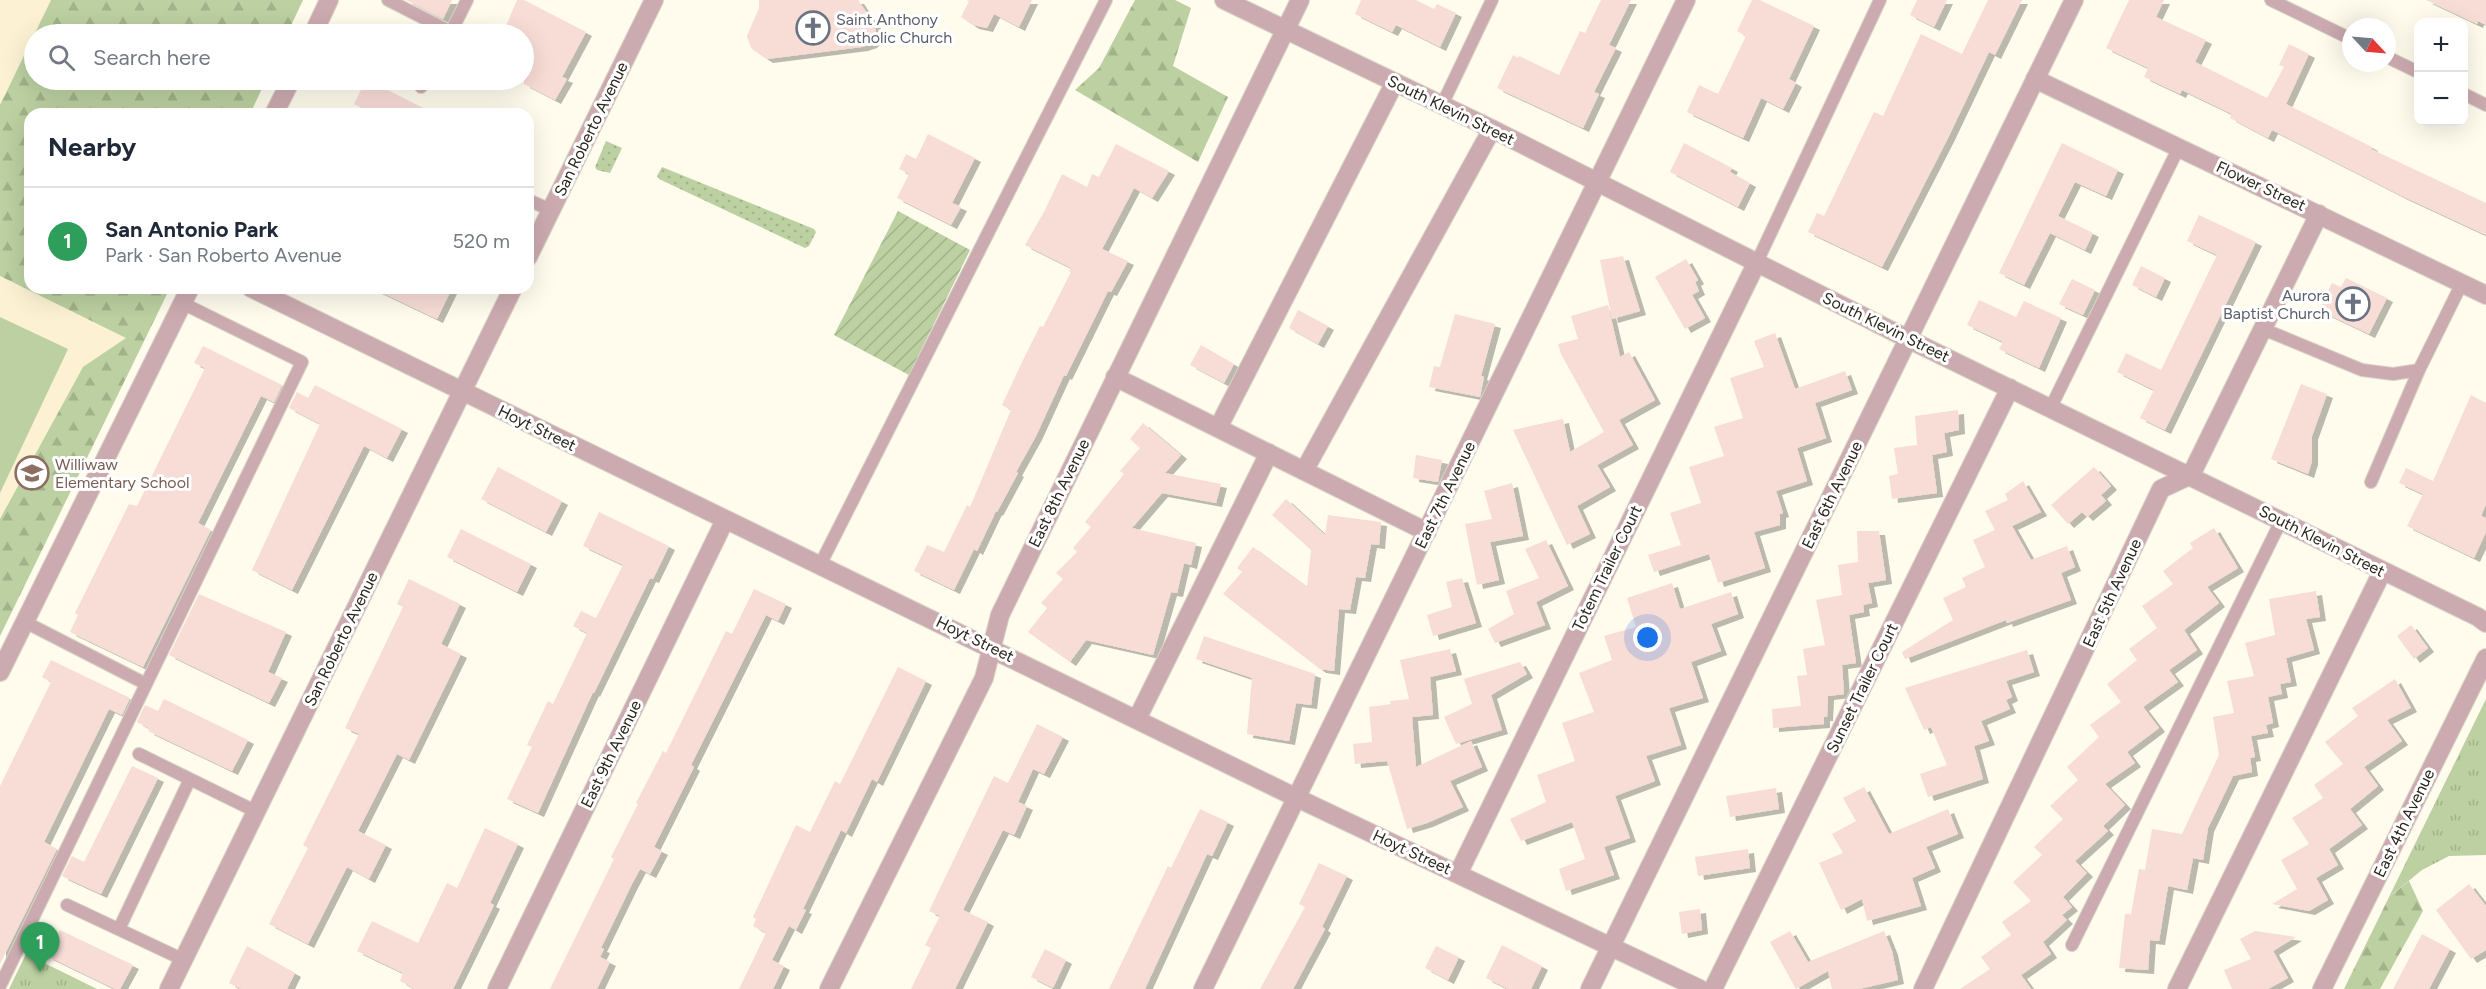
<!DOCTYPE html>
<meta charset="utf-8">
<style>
:root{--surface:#fff;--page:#f2f2f3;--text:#1f2937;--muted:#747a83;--line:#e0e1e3;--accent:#0b8043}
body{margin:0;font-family:Figtree,sans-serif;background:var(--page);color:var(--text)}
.controls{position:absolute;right:18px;top:18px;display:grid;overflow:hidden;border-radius:12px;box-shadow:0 6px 24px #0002}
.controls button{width:54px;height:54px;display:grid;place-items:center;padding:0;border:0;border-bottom:2px solid var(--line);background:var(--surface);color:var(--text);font:30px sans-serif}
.compass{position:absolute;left:2342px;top:18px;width:54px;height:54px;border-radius:50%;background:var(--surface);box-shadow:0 6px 24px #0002;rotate:116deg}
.you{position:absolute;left:1648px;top:638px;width:21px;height:21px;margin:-15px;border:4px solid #fff;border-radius:50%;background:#1a73e8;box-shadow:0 0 0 9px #1a73e833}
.badge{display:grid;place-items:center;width:39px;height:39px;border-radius:50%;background:var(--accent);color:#fff;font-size:20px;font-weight:700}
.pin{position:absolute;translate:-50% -50px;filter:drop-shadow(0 2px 3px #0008)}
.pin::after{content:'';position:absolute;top:32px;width:21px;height:18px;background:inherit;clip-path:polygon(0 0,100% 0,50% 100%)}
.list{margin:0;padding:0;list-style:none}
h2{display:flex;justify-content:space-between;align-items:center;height:78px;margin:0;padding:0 24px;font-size:26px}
h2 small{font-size:20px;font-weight:400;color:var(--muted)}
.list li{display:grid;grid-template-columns:39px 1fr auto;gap:18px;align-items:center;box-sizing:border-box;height:108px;padding:0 24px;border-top:2px solid var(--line)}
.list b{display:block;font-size:22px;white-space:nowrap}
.list p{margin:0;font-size:20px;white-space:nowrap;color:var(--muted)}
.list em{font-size:20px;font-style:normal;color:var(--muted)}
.icon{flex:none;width:33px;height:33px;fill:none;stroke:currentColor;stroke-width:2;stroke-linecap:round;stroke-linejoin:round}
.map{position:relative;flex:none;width:2486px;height:989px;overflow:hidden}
.search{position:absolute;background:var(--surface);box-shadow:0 6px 24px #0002;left:24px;top:24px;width:510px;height:66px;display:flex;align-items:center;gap:15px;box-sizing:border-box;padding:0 21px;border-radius:33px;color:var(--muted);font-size:22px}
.panel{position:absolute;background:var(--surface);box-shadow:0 6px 24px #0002;left:24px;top:108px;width:510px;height:186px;border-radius:18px}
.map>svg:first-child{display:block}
</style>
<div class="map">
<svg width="2486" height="989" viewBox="0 0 2486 989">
<defs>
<pattern id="grass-dots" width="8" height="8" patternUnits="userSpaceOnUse" patternTransform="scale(1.5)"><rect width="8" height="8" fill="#bcd0a1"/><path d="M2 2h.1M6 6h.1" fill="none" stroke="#a2b28a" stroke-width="1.8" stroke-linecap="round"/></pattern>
<pattern id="forest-firs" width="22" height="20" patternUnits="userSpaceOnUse" patternTransform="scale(1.5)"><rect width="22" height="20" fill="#bcd0a1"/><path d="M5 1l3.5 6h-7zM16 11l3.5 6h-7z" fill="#a2b28a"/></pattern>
<pattern id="park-tufts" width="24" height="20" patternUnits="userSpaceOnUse" patternTransform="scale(1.5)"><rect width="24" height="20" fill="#bcd0a1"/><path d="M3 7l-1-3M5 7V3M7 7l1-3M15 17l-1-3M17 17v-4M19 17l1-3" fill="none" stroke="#a2b28a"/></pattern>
<pattern id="garden-furrows" width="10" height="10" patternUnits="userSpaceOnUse" patternTransform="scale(1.5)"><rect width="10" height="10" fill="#bcd0a1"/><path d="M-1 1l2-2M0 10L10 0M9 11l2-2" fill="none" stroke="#a2b28a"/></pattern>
<filter id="shadow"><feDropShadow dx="6" dy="4" stdDeviation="0" flood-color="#0004"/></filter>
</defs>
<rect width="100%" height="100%" fill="#fffbed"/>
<path fill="#fcf2d3" d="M0,0H51L0,105Z
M0,276L127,338L0,607Z"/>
<path fill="url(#grass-dots)" d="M606,141L622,148L610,173L597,170L595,167Z
M662,167L814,229L816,232L809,246L805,248L659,179L657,176Z"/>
<path fill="url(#forest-firs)" d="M51,0H303L287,34H34V80H266L250,114H30V288H170L0,636V519L83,367L126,338L0,276V105Z
M1135,0H1175L1191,8L1173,66L1228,97L1198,162L1075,90L1099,68Z
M2409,881L2423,911L2380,989H2344L2389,897Z"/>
<path fill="url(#park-tufts)" d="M2486,699V855L2449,856L2422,870L2389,897Z
M26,954L97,989H9Z"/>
<path fill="url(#garden-furrows)" d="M898,211L970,250L909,375L834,335Z"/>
<path fill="#bcd0a1" d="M0,317L68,349L0,493Z"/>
<path fill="#f8dcd6" filter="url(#shadow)" d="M406,0H452L443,19Z
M517,0H524L586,32L562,77L567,79L555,100L524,84V34L506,26Z
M759,0H858L875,25L876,39L871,44L862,47L767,59L752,49L748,40L747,36L759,8Z
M966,0H1032L1019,27L994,14L987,28L973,25L961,17L969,1Z
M1361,0H1416L1434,9L1437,4L1456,13L1440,47L1396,25L1392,32L1355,14Z
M1601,0H1631L1609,45L1616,48L1594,92L1599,94L1583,128L1497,88L1513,55L1518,58L1519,56L1559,75L1580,31L1585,33Z
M1752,0H1760L1814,26L1789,79L1796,83L1783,109L1761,98L1743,138L1687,112L1699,85L1718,94L1746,36L1737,31Z
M1917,0H1947L1934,27L1910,15Z
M1988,0H2022L1995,55L1989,52L1948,138L1882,267L1808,232L1817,213L1824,216L1874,112L1883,116L1921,34L1962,54Z
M2129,0H2164L2156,17L2206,40L2195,62L2267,98L2284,67L2279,65L2289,44L2309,54L2286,104L2372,147L2371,149L2486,203V235L2402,196L2272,130L2268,138L2230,118L2232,114L2182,90L2180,94L2144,77L2148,68L2106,48Z
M2426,0H2486V25L2478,21L2477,24Z
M366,80H368L435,114H374L354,104Z
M928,134L975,158L952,203L961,207L951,225L897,198L909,174L899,169L906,154L916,159Z
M1684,143L1732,168L1730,172L1750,183L1738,207L1670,172Z
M2062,143L2118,170L2106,196L2075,182L2058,216L2093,233L2085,250L2050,233L2024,285L1999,273Z
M1116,144L1169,171L1152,198L1134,188L1102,249L1128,261L1111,292L1108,291L1066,376L1064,375L1036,436L1016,472L1018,473L997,512L996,511L977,551L974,549L954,590L914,571L927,545L944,552L967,505L970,507L1011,410L1002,405L1024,358L1040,326L1043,327L1071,272H1069L1071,268L1025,245L1045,210L1062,174L1087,187L1092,174L1099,177Z
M2199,215L2256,242L2165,430L2140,418L2154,390L2117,372L2126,353L2161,370L2217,255L2187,241Z
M1623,256L1640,311L1612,319L1600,260Z
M1686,259L1698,280L1695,282L1699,291L1692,295L1705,318L1685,329L1655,277Z
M2141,266L2165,278L2156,297L2132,285Z
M2346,278L2387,298L2369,334L2319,310L2332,283L2341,287Z
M2072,279L2095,290L2083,315L2059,304Z
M372,288H452L437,319Z
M1979,300L2016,317L2024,301L2061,318L2039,368L1999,349L2003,342L1967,325Z
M1608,305L1620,357L1629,352L1655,400L1619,420L1633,445L1597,465L1610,487L1577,506L1590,534L1567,545L1513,430L1563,419L1570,452L1604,432L1561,354L1558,344L1578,339L1571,316Z
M1298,310L1328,326L1318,344L1289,328Z
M1455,314L1495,324L1481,376L1484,377L1480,397L1429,387L1434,366L1440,367Z
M1775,333L1795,389L1845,371L1852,390L1815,403L1826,438L1797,448L1807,481L1776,491L1783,513L1780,514V525L1754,532L1765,568L1718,583L1709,554L1654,572L1648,555L1681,545L1670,513L1701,503L1689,467L1724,456L1714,427L1743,418L1730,378L1764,367L1754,341Z
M1201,345L1234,364L1224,383L1190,365Z
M203,346L282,385L274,402L261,396L198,523L211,530L143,667L70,632L78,615L75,613L129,504L137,506L205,368L194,363Z
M2301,384L2327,394L2312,436V461L2308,474L2271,459Z
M315,385L402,429L387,458L364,446L292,590L252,570L320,424L289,408L297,392L308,398Z
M2471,395L2486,403V504L2481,516L2486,518V532L2474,558L2407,526L2423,494L2399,483L2406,468L2433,481Z
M1958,410L1959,430L1944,433L1947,452L1932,455L1937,493L1892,499L1889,476L1898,474L1894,448L1917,445L1915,416Z
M1143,423L1181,455L1165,473L1221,484L1216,503L1162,493L1132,528L1196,543L1191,565L1184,563L1177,593L1171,592L1153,655L1086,640L1070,662L1028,632L1047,608L1041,603L1063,579L1056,573L1077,552L1073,548L1091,527L1085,522L1124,474L1120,471L1140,448L1130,439Z
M1416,455L1442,460L1438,482L1413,478Z
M498,467L562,501L546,532L481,499Z
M2094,467L2111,486L2101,495L2106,501L2087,517L2082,512L2068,524L2051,505Z
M2023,481L2041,512L2012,526L2031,560L2067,546L2075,567L2061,573L2071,600L2007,623L2006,620L1905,659L1902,652L1953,620L1943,598L1966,587L1962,578L1985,567L1973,540L1995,530L1985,511L2008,500L2005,494Z
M1512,483L1523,536L1490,542L1499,580L1477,585L1465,524L1492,519L1484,491Z
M1286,499L1325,535L1328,515L1381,522L1379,545L1371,544L1365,578L1356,577L1350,610L1339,609L1334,671L1320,669L1223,594L1242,572L1237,568L1253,547L1307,587L1311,550L1272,515Z
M599,512L669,546L653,579L650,578L594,693L593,692L538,813L507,799L532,747L527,745L548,701L553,704L587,633L573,626L581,611L596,618L623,565L583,546Z
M2214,528L2238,568L2207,587L2219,603L2184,630L2197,650L2169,670L2178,682L2143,707L2159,728L2127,752L2135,763L2105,784L2125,805L2103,826L2108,831L2075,861L2087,873L2063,897L2072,907L2062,915L2067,920L2043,942L2051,954L2021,975L2031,989H1960L1990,969L1981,957L2011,935L2002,922L2031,901L2013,882L2042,855L2034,847L2063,819L2050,806L2078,780L2067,767L2099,737L2090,725L2121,702L2107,684L2137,660L2129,649L2157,628L2142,606L2173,584L2163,571L2193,548L2190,543Z
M461,529L531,564L517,592L447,557Z
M1857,531H1879L1886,580L1868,583L1872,603L1863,605L1864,612L1849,615L1856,663L1842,665L1844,694L1828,696L1827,717H1824V724L1773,728L1772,709L1801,706L1797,676L1807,675L1803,649L1825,645L1816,600L1842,595L1838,565L1858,562Z
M1546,540L1568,586L1536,602L1545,625L1495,643L1488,629L1514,614L1506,591L1539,578L1525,549Z
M1462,578L1476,623L1433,636L1427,615L1452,607L1446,582Z
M409,579L460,604L441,644L461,654L409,760L397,754L358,831L386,845L369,879L347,867L308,944L269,924L308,848L303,845L359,734L345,728L403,607L397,604Z
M1672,583L1680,609L1731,592L1738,614L1711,624L1721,651L1691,662L1703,698L1669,708L1681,745L1646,756L1655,781L1615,796L1630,838L1604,847L1614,875L1566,891L1559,869L1585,859L1572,822L1521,841L1510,819L1546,802L1537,775L1575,761L1562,723L1594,712L1579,673L1612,660L1604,636L1636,627L1627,598Z
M754,589L786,604L778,621L766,615L691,765L694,767L654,847L662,851L650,874L640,869L632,884L601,948L604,949L600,957L610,962L597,989H550L614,859L611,857L638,804L636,803L663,751L666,753L726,631L732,634Z
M2316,591L2320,617L2306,619L2314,650L2286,658L2291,682L2280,684L2282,694L2268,697L2273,723L2266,725L2268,733L2251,736L2255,757L2250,758L2252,772L2233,776L2208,828L2203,860L2193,858L2187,890L2168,886L2159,941L2150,940L2148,970L2119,968L2125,914H2131L2139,869L2145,870L2152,829L2182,834L2219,755L2213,717L2234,713L2227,681L2254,676L2245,643L2275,635L2269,599Z
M199,594L286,632L268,672L282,678L269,703L169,655Z
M2411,625L2428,648L2414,659L2397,636Z
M1204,636L1315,674L1311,705L1296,703L1289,741L1247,734L1252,678L1196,659Z
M1450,649L1456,671L1430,677L1433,715L1412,717L1416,767L1471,741L1482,767L1450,781L1463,807L1427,823L1407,829L1387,761L1355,764L1353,744L1372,742L1369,707L1391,704L1390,701L1409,699L1400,660Z
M2027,650L2034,672L2006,681L2012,697L2006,700L2010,709L1981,721L1989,741L1974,746L1983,779L1928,797L1920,774L1947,765L1931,727L1924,730L1905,688Z
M51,660L130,698L122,715L109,709L44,842L57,849L0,964V786L51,682L42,677Z
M1520,662L1527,674L1491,695L1502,730L1456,744L1444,717L1472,704L1464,679Z
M898,667L926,681L897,741L877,782L872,779L846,833L841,830L803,909L806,910L796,930L789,926L772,960L784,966L773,989H739L766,933L753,926L756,919L753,917L796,825L810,832L835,781L840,784Z
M2395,679L2411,708L2387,720L2402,741L2364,767L2378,786L2350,809L2362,825L2329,849L2338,865L2316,878L2328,900L2309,911L2272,904L2297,889L2281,860L2309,844L2292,818L2323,798L2314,785L2343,764L2325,742L2358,716L2352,708Z
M164,699L248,740L232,771L148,731L150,729L137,722L145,705L158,711Z
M1037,724L1063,737L1044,774L1033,769L1018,802L1027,806L1014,835L1003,830L963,910L988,922L955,989H911L931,948L925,945L940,916L929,911L994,776L1008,783Z
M132,766L158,778L101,894L62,876L72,856L84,862Z
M1864,787L1889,834L1948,809L1958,834L1926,847L1935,868L1912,878L1921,906L1867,921L1862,899L1841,910L1819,863L1843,853L1832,834L1856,821L1843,798Z
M1776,788L1779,809L1730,817L1726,796Z
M1200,809L1228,822L1212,856L1207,854L1145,989H1109L1168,866L1171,868Z
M485,828L518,844L490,903L494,905L453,989H415L400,981L403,973L357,951L372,921L418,943L447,883L457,888Z
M1748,849L1750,868L1698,876L1695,857Z
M1319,863L1347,876L1322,927L1325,929L1293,989H1260L1305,907L1299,904Z
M2469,884L2486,906V950L2471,959L2436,910Z
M1700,909L1702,930L1682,934L1679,912Z
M60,930L133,965L120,989H115L47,956Z
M1790,931L1808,962L1884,931L1892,951L1898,980L1859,989H1832L1828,971L1796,989L1770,942Z
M2255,931L2296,937L2273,951L2288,978L2268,989H2232L2224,970L2251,959L2240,939Z
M2422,934L2450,949L2429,989H2393Z
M1502,945L1542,966L1531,989H1508L1486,978Z
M247,946L295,973L287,989H241L229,983Z
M1436,946L1459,957L1448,980L1425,968Z
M1045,949L1066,960L1053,988L1031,977Z"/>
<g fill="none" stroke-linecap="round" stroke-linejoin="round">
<defs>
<path id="service" d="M388,0L451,32L467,0
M2271,0L2351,39
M2387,57L2418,72
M421,87L425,80
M2464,94L2486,105
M1442,105L1492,0
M528,200L551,210
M1757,262L1880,0
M2263,329L2362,370L2393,374L2419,370L2462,283
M2051,407L2179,147
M2371,482L2419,370
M820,565L1106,0
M25,622L146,684
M139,754L257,812
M67,905L184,960
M119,929L190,779
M2072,945L2281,521
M0,986L302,362L182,303"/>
<path id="minor" d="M1224,0L1492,129L1908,339L2478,617L2486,623
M313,34L329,0
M2035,79L2486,295
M274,114L291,80
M528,257L654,0
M251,288L1297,798L1700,989
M1115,377L1427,532
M1218,428L1395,82
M1304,471L1492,129
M0,672L190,288
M1137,719L1269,453
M1458,874L1757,262
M169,989L513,288
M497,989L725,520
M829,989L984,678L1000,615L1300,0
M1203,989L1686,0
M1713,989L2010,388
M1923,989L2161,489L2191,475L2319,214
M2177,989L2382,572
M2322,989L2486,658"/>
<path id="tertiary" d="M1590,989L2074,0"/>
</defs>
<use href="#service" stroke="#d8d5c8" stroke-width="14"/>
<use href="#minor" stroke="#d8d5c8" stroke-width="20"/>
<use href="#tertiary" stroke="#d8d5c8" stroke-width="20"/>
<use href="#service" stroke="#ccabb0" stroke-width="12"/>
<use href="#minor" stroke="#ccabb0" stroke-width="18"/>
<use href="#tertiary" stroke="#ccabb0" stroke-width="18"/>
</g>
<defs>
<symbol id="church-ring" viewBox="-11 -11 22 22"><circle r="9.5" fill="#fff" stroke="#6b7280" stroke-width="1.5"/><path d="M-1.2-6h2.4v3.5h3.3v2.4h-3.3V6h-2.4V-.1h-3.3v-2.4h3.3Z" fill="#6b7280"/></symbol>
<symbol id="school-ring" viewBox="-11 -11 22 22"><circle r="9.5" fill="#fff" stroke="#8d6e63" stroke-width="1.5"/><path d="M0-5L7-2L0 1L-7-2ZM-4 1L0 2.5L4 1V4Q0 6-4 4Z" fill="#8d6e63"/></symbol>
</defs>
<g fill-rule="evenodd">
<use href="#church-ring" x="794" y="9" width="38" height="38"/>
<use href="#church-ring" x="2334" y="285" width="38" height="38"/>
<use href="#school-ring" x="13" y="454" width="38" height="38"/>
</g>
<g text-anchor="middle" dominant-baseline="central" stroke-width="6" stroke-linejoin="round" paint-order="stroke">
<g font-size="16" fill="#5b616d" stroke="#fff" text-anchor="start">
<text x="836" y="19">Saint Anthony<tspan x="836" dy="18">Catholic Church</tspan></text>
<text x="2330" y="295" text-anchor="end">Aurora<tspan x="2330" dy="18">Baptist Church</tspan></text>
</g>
<g font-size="16" fill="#29261d" stroke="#fff">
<text transform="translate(1451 110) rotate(26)">South Klevin Street</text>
<text transform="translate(591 129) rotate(-64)">San Roberto Avenue</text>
<text transform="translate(2261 186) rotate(25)">Flower Street</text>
<text transform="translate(1886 327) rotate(26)">South Klevin Street</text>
<text transform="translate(537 428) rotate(26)">Hoyt Street</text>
<text transform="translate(1059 493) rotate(-64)">East 8th Avenue</text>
<text transform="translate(1445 495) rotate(-64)">East 7th Avenue</text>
<text transform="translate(1832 495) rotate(-64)">East 6th Avenue</text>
<text transform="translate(2322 541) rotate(27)">South Klevin Street</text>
<text transform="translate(1607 568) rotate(-64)">Totem Trailer Court</text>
<text transform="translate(2112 593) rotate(-65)">East 5th Avenue</text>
<text transform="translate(341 639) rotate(-64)">San Roberto Avenue</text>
<text transform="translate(975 639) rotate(26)">Hoyt Street</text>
<text transform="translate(1862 688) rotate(-64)">Sunset Trailer Court</text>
<text transform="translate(611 754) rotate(-64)">East 9th Avenue</text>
<text transform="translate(2404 823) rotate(-64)">East 4th Avenue</text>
<text transform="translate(1412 852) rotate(25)">Hoyt Street</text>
</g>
<g font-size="16" fill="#785e54" stroke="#fff" text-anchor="start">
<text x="55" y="464">Williwaw<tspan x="55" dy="18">Elementary School</tspan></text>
</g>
</g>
</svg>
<div class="controls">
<button>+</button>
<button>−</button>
</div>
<svg class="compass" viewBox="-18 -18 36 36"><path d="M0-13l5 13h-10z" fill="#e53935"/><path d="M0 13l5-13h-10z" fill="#747a83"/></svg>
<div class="you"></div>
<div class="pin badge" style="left:40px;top:972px;background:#2e9e5b">1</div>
<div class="search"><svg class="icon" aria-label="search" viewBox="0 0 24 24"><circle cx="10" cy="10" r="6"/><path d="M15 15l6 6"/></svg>Search here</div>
<section class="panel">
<h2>Nearby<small></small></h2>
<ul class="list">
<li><span class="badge" style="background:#2e9e5b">1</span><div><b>San Antonio Park</b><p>Park · San Roberto Avenue</p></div><em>520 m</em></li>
</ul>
</section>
</div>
